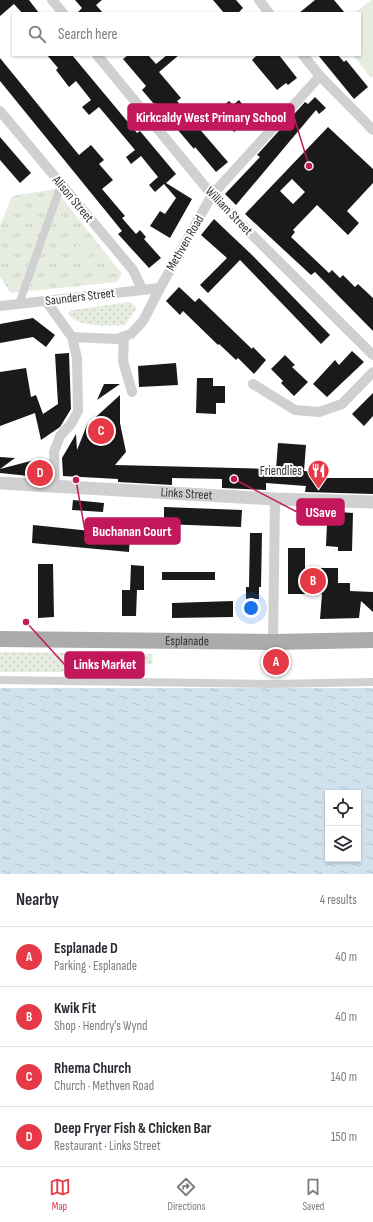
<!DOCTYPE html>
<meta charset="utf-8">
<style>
:root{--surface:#fff;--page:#f7f7f7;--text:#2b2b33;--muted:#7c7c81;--line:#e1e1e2;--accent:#e63946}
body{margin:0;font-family:"Sofia Sans Condensed",sans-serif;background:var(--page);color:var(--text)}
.controls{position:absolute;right:12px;bottom:12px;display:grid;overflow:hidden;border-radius:0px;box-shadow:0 1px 3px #0004}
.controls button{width:36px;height:36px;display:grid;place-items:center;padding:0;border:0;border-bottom:1px solid var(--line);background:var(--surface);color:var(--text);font:20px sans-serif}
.you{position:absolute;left:251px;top:608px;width:14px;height:14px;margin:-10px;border:3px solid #fff;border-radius:50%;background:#1a73e8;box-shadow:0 0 0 6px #1a73e833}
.badge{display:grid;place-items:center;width:26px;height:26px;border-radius:50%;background:var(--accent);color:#fff;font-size:13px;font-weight:700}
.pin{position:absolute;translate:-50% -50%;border:2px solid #fff;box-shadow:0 1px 4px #0006}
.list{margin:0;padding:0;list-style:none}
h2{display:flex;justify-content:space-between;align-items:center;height:52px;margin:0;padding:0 16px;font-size:17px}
h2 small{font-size:13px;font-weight:400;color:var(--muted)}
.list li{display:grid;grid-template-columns:26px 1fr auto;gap:12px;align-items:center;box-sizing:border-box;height:60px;padding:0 16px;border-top:1px solid var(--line)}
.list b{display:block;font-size:15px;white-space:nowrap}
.list p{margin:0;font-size:13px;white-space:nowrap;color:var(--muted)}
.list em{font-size:13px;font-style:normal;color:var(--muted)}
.icon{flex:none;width:22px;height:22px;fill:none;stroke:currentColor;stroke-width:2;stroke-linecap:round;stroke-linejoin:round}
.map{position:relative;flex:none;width:373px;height:874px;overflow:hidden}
.search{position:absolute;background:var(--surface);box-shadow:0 1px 3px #0004;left:12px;right:12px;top:12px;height:44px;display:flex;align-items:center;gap:10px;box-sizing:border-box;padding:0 14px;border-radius:0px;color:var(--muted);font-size:15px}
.sheet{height:292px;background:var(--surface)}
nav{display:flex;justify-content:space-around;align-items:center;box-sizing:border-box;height:56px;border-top:1px solid var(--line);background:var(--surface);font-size:11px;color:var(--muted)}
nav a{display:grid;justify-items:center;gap:2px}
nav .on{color:var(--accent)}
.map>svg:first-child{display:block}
</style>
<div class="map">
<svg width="373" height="874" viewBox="0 0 373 874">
<defs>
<pattern id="grass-dots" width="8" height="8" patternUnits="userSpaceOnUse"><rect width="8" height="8" fill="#e6ecdf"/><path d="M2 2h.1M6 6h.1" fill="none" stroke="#c6cbc0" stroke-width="1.8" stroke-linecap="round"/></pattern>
<pattern id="park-tufts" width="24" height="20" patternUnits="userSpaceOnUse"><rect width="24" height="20" fill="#e6ecdf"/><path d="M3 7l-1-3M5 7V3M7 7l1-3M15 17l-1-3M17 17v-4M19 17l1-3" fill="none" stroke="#c6cbc0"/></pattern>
<pattern id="water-ripples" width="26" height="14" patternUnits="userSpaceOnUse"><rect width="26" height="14" fill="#cfe2ee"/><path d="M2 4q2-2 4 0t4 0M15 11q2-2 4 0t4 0" fill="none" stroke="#b2c2cd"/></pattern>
</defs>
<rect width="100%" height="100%" fill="#fff"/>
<path fill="url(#grass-dots)" d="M130,302L137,308L125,325C111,326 75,328 68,313L72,310Z
M0,652L153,654L152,664H139V670H134V672H0Z"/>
<path fill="url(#park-tufts)" d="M55,189L122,274L117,282L11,293L0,277V226L12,196Z"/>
<path fill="#e6ecdf" d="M371,0H373V76L371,78L353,55H360V13H355Z
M77,244L91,252L83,266L69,258Z"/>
<path fill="url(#water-ripples)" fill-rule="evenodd" d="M0,688H373V874H0ZM328,793H358V859H328Z"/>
<path fill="#1a1a1a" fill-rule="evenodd" d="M0,0H29L39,13H22L14,4L0,16Z
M75,0H102L96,5L103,13H77L82,8Z
M213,0H236L243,8L238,13H224Z
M315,0H334L345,13H299Z
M47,55H72L137,133L140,131L176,174L166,183L192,199L170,238L150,226L160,211L165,214L176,198L164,184L155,192L149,185L158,177L141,156L131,164L126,157L135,150L99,107L89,115L82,107L91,100L76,81L69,87L56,70L58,68Z
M128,55H148L156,64L167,55H179L159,72L181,98L177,101L179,103L178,104L228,162L216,172L195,147L194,149L155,103L154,104L142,90L146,86L123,59Z
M257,55H279L297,78L288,85L286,83L277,90L252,60Z
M318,55H338L344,62L346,60L368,87L354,99Z
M0,58L79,155L91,145L104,160L99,164L113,180L102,189L125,216L122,218L136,234L140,230L146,237L144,239L161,258L149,268L118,234L122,231L0,81Z
M315,97L326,108L319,114L316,110L236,205L225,194L260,157L257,155L305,102L308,104Z
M239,100L250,114L244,118L247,122L234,132L217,111L229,101L233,105Z
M328,127L373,169V183L347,211L359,223L348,235L317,205L293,230L295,232L291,237L329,273L332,270L340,278L343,275L355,287L358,284L373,298V331L315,272L311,275L245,214ZM292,179L305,192L293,204L280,191Z
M0,137L31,173L20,183L0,160Z
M214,219L252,255L330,335L321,344L240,260L208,293L200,285L227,258L201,235Z
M179,287L195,302L199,298L252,349L253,347L266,360L254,374L238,358L236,360L219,344L218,345L183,311L180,315L166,301Z
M33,318L55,335L46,347L33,337L0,343V324Z
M352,351L364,362L327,397L313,384L335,360L339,365Z
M69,353L71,409L60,427L41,440L35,413L0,426V372L26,368L31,397L36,395L43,414L58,404L55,354Z
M285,355L295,365L292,367L308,382L294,396L281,383L283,381L271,369Z
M176,363L178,385L139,387L138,366Z
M197,378H213V386H225V403H216V414L196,413Z
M104,384H120L97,400Z
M373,393V416L364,426L352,414Z
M120,395V423L126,452L115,465L276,469L278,443L306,445L304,471L325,473L324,478H373V494L305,492L306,486L266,483V490L222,488V479L172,478V485L118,482V479L63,476L62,458L76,434L77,450L87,425Z
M0,457L15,458L0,469L42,458L36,467L40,470L46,463L48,478L0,473Z
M73,500L104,503L103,512L72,510Z
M164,507L242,510L241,527L164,524Z
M340,512L353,513L352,551H338V547L326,546L327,523L340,524Z
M33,525L130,535L129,552L32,543Z
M250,533H262L261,587H259V599H246V587H249Z
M288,548H305V568H338V583H350V591L373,592V612L361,601L359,618L320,619L322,594H288Z
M38,564H53L54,617L38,618Z
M131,565L144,566V590H137L136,616H122V590H130Z
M162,572H215V580H162Z
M233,601V617L172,618V603Z"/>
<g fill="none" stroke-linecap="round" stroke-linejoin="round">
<path stroke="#d0d0d0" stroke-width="8" d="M19,304L61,185
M0,680L273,684L373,682"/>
<path stroke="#d0d0d0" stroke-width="10" d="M52,0L63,13
M259,0L269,13
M97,55L212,195L373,355
M303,55L320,76L373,130
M0,111L133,270L142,289
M46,301L72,337L77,358L78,411L71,424L60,436L54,452L55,487
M0,306L160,288
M72,337L116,339L131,334L143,321L160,288L212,195L320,76
M124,337L123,361L132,392
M253,384L295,410L319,412L342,404L373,372
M273,642L275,499"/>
<path stroke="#d0d0d0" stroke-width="13" id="s1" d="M0,483L275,499L373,502"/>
<path stroke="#ababab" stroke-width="16" id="s2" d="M0,639L273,642L373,640"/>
</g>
<defs>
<symbol id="restaurant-pin" viewBox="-11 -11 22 30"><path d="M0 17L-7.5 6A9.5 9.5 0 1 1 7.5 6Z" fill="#e63946" stroke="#fff"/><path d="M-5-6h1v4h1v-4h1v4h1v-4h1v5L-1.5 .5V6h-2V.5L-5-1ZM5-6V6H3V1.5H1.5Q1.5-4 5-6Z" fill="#fff"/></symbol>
</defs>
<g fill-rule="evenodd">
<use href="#restaurant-pin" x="306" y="458" width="25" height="34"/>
</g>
<g text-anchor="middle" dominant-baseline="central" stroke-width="4" stroke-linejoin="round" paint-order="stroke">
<g font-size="13" fill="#333" stroke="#fff">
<text transform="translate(73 199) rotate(50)">Alison Street</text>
<text transform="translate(229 211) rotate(46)">William Street</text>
<text transform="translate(185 243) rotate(-60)">Methven Road</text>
<text transform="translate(80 297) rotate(-7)">Saunders Street</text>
<text stroke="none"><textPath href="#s1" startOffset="187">Links Street</textPath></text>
<text stroke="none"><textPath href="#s2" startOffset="187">Esplanade</textPath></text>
</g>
<g font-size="13" fill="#333" stroke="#fff" text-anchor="end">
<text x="302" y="471">Friendlies</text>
</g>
</g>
<path fill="none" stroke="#c2185b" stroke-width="1.5" d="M309 166L294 117M234 479L297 512M76 480L85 531M26 622L65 665"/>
<g fill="#c2185b" stroke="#fff" stroke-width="1.5">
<circle cx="309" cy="166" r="4"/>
<circle cx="234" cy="479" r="4"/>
<circle cx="76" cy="480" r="4"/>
<circle cx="26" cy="622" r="4"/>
</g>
<g fill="#c2185b" stroke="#c2185b" stroke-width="1.5">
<rect x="128" y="104" width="166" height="26" rx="4"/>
<rect x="297" y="499" width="47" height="26" rx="4"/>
<rect x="85" y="518" width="95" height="26" rx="4"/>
<rect x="65" y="652" width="79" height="26" rx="4"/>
</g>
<g font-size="14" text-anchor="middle" font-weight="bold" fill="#fff">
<text x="211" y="122">Kirkcaldy West Primary School</text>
<text x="321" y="517">USave</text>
<text x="132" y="536">Buchanan Court</text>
<text x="105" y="669">Links Market</text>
</g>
</svg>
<div class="controls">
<button><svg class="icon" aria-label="locate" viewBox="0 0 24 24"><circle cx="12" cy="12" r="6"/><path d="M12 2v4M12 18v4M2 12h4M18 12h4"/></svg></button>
<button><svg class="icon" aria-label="layers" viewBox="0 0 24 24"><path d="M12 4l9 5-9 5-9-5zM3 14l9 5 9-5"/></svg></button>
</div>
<div class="you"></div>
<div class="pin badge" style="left:276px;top:662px">A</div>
<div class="pin badge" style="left:313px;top:581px">B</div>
<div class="pin badge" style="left:101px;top:431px">C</div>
<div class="pin badge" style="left:40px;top:473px">D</div>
<div class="search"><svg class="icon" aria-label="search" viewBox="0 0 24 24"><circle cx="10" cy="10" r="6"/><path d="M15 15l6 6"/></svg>Search here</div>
</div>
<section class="sheet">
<h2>Nearby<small>4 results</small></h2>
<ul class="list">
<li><span class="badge">A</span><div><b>Esplanade D</b><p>Parking · Esplanade</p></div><em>40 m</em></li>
<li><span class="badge">B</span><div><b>Kwik Fit</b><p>Shop · Hendry's Wynd</p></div><em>40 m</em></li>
<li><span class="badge">C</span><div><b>Rhema Church</b><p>Church · Methven Road</p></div><em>140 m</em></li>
<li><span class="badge">D</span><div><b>Deep Fryer Fish &amp; Chicken Bar</b><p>Restaurant · Links Street</p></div><em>150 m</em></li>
</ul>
</section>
<nav>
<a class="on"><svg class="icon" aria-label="map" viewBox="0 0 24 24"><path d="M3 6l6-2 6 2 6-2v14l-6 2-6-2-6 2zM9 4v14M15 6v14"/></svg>Map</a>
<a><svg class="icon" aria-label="directions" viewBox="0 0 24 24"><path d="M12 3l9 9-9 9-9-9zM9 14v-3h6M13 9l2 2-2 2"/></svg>Directions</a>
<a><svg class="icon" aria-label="saved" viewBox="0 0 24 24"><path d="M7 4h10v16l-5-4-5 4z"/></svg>Saved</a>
</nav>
